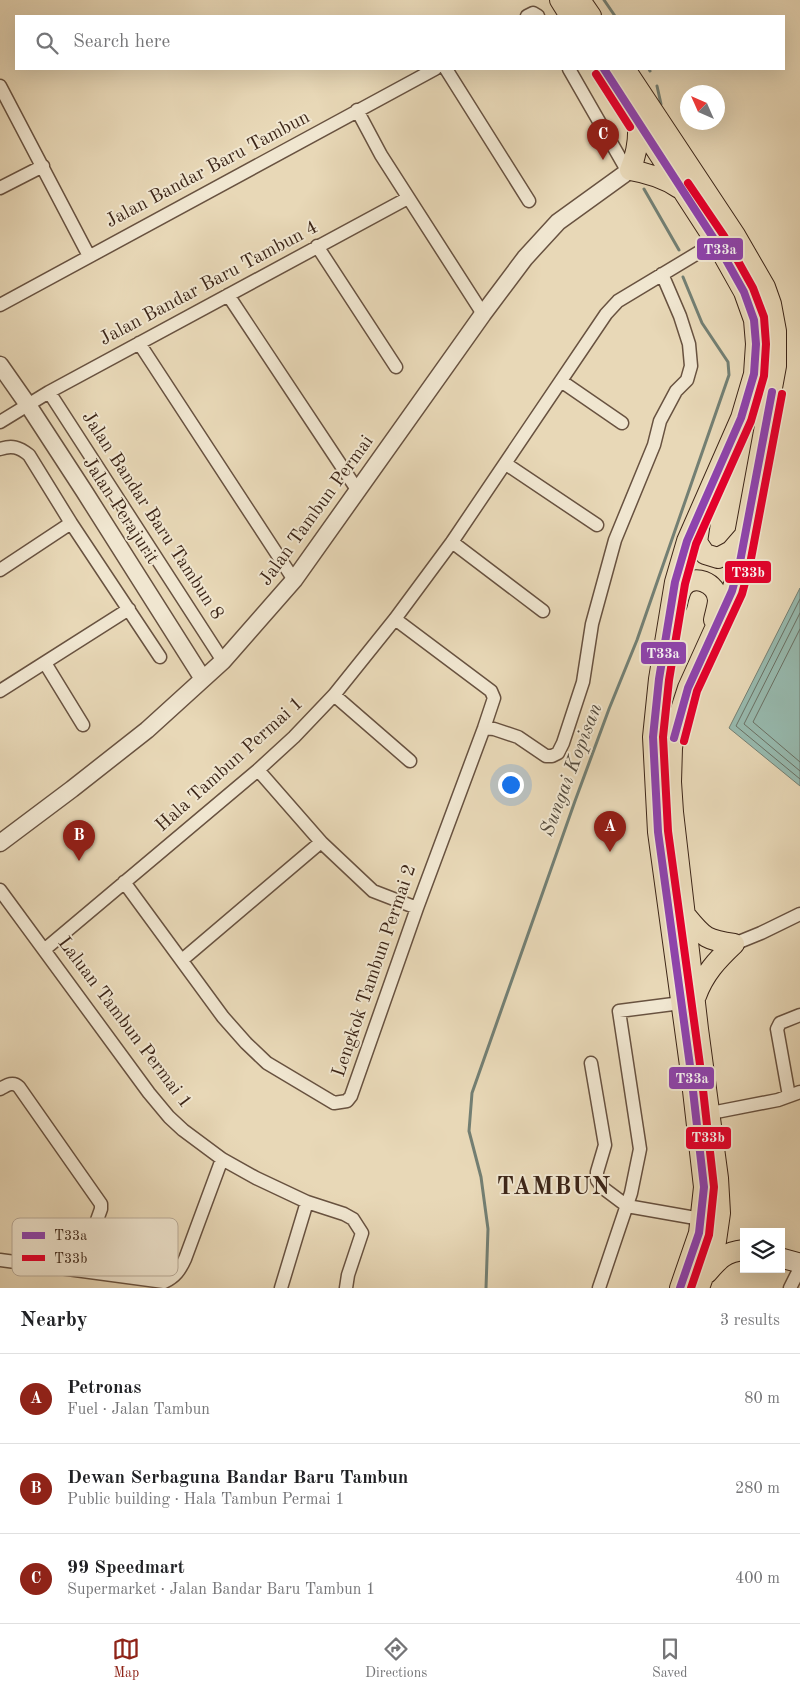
<!DOCTYPE html>
<meta charset="utf-8">
<style>
:root{--surface:#fff;--page:#f6f6f6;--text:#202124;--muted:#757577;--line:#e0e0e0;--accent:#8f2418}
body{margin:0;font-family:"Old Standard TT",serif;background:var(--page);color:var(--text)}
.controls{position:absolute;right:15px;bottom:15px;display:grid;overflow:hidden;border-radius:0px;box-shadow:0 5px 20px #0002}
.controls button{width:45px;height:45px;display:grid;place-items:center;padding:0;border:0;border-bottom:1px solid var(--line);background:var(--surface);color:var(--text);font:25px sans-serif}
.compass{position:absolute;left:680px;top:85px;width:45px;height:45px;border-radius:50%;background:var(--surface);box-shadow:0 5px 20px #0002;rotate:315deg}
.you{position:absolute;left:510px;top:784px;width:18px;height:18px;margin:-12px;border:4px solid #fff;border-radius:50%;background:#1a73e8;box-shadow:0 0 0 8px #1a73e833}
.badge{display:grid;place-items:center;width:32px;height:32px;border-radius:50%;background:var(--accent);color:#fff;font-size:16px;font-weight:700}
.pin{position:absolute;translate:-50% -41px;filter:drop-shadow(0 1px 2px #0008)}
.pin::after{content:'';position:absolute;top:26px;width:18px;height:15px;background:inherit;clip-path:polygon(0 0,100% 0,50% 100%)}
.list{margin:0;padding:0;list-style:none}
h2{display:flex;justify-content:space-between;align-items:center;height:65px;margin:0;padding:0 20px;font-size:21px}
h2 small{font-size:16px;font-weight:400;color:var(--muted)}
.list li{display:grid;grid-template-columns:32px 1fr auto;gap:15px;align-items:center;box-sizing:border-box;height:90px;padding:0 20px;border-top:1px solid var(--line)}
.list b{display:block;font-size:19px;white-space:nowrap}
.list p{margin:0;font-size:16px;white-space:nowrap;color:var(--muted)}
.list em{font-size:16px;font-style:normal;color:var(--muted)}
.icon{flex:none;width:28px;height:28px;fill:none;stroke:currentColor;stroke-width:2;stroke-linecap:round;stroke-linejoin:round}
.map{position:relative;flex:none;width:800px;height:1288px;overflow:hidden}
.search{position:absolute;background:var(--surface);box-shadow:0 5px 20px #0002;left:15px;right:15px;top:15px;height:55px;display:flex;align-items:center;gap:12px;box-sizing:border-box;padding:0 18px;border-radius:0px;color:var(--muted);font-size:19px}
.sheet{height:335px;background:var(--surface)}
nav{display:flex;justify-content:space-around;align-items:center;box-sizing:border-box;height:70px;border-top:1px solid var(--line);background:var(--surface);font-size:14px;color:var(--muted)}
nav a{display:grid;justify-items:center;gap:2px}
nav .on{color:var(--accent)}
.map>svg:first-child{display:block}
</style>
<div class="map">
<svg width="800" height="1288" viewBox="0 0 800 1288">
<rect width="100%" height="100%" fill="#e8d8b7"/>
<filter id="stains"><feTurbulence type="fractalNoise" baseFrequency=".004" numOctaves="4"/><feColorMatrix values="0 0 0 0 .2 0 0 0 0 .09 0 0 0 0 .02 0 0 0 .5 -.17"/></filter>
<radialGradient id="worn" r=".72"><stop offset=".6" stop-color="#630" stop-opacity="0"/><stop offset="1" stop-color="#630" stop-opacity=".3"/></radialGradient>
<path fill="#97baaf" stroke="#737f73" d="M800,588V786L729,728Z"/>
<g fill="none" stroke-linecap="round" stroke-linejoin="round">
<path stroke="#6a7064" stroke-width="1" d="M800,599L736,726L800,779
M800,613L744,724L800,771
M800,629L753,722L800,762"/>
<path stroke="#737f73" stroke-width="3" d="M604,0L615,16
M649,69L650,71
M657,86L661,104
M644,189L679,250
M486,1288L488,1229L481,1177L469,1131L472,1093L575,801L609,709L637,640L729,375L728,362L702,323L683,277"/>
<defs>
<path id="minor" d="M527,16L533,13L538,16
M446,69L529,201
M569,69L628,172
M0,86L89,256
M357,110L381,155L483,314
M0,188L43,166
M317,246L396,367
M228,295L358,491
M0,305L435,69
M139,343L294,580
M561,381L622,423
M49,392L223,661
M0,422L49,392L408,198
M0,449C12,445 19,447 29,455L71,523L160,657
M506,464L597,525
M452,542L543,611
M0,570L71,523
M45,663L83,725
M0,691L129,609
M334,695L410,761
M484,728L494,729L518,737L546,756H552L558,753L563,743L583,682L592,624L615,540L654,445L660,421L676,391L687,380L691,366L689,344L680,316L662,274
M258,770L321,842L373,891L417,908
M124,882L223,1017L246,1043L267,1063L334,1103L347,1101L351,1096L417,908L484,728L494,698L491,691L395,619
M0,890L149,1093L169,1117L183,1130L222,1159L256,1178L307,1202L344,1214L353,1219L362,1233L348,1275L346,1288
M734,944L761,933L800,914
M44,950L258,770L294,737L334,695L395,619L452,542L606,314L618,301L716,242
M182,960L321,842
M591,1063L605,1145L597,1172V1180L603,1188L627,1206L701,1219
M0,1089C7,1085 13,1081 19,1087L101,1204V1209L79,1270
M789,1096L777,1029L780,1023L800,1015
M711,1113L778,1100L800,1092
M0,1260L164,1282C175,1277 180,1270 185,1259L222,1159
M281,1288L307,1202
M599,1288L631,1193L640,1149L619,1011L681,1003
M790,1288L800,1268"/>
<path id="tertiary" d="M0,365L28,405L84,491L203,679
M0,843L72,789L147,730L223,661L294,580L483,314L525,258L558,222L630,170"/>
<path id="secondary" d="M781,1258L800,1263"/>
<path id="primary" d="M560,0L570,16
M580,0L591,16
M604,69L716,242L744,292L754,320L756,344L754,374L741,418L687,541L675,582L659,679L653,737L658,832L691,1073L704,1187L699,1233L680,1288
M625,69L735,235L765,287L771,304L776,331V366L740,562L732,591L688,688L675,728L672,748L671,782L673,812L698,1029L718,1178L720,1213L716,1241L699,1288
M638,122C639,139 637,154 630,170C648,173 664,178 679,188
M700,522L697,542L705,554L718,558L731,551L744,536
M677,604C678,599 680,592 682,588C693,572 717,583 718,600C718,606 715,614 714,620
M687,917C704,938 707,940 734,944
M696,996C704,974 717,960 734,944
M707,1273C719,1259 725,1252 744,1250"/>
</defs>
<use href="#minor" stroke="#685240" stroke-width="15"/>
<use href="#tertiary" stroke="#685240" stroke-width="19"/>
<use href="#secondary" stroke="#3d2618" stroke-width="21"/>
<use href="#primary" stroke="#3d2618" stroke-width="22"/>
<use href="#minor" stroke="#f0e6d0" stroke-width="12"/>
<use href="#tertiary" stroke="#f0e6d0" stroke-width="16"/>
<use href="#secondary" stroke="#f0e6d0" stroke-width="19"/>
<use href="#primary" stroke="#e8d8b7" stroke-width="20"/>
<defs>
<path id="bus-1" d="M604,69L716,242L744,292L754,320L756,344L754,374L741,418L687,541L675,582L659,679L653,737L658,832L691,1073L704,1187L699,1233L680,1288
M674,738L688,688L732,591L740,562L772,392"/>
<path id="bus-2" d="M596,74L630,127
M688,183L724,236L753,288L764,317L766,344L764,376L751,421L696,544L685,584L669,680L663,737L668,831L701,1072L714,1187L709,1235L691,1288
M684,741L697,691L742,594L750,564L782,394"/>
</defs>
<use href="#bus-1" stroke="#f0e6d0" stroke-width="11"/>
<use href="#bus-2" stroke="#f0e6d0" stroke-width="11"/>
<use href="#bus-1" stroke="#8e44ad" stroke-width="8"/>
<use href="#bus-2" stroke="#e4002b" stroke-width="8"/>
</g>
<g text-anchor="middle" dominant-baseline="central" stroke-width="4" stroke-linejoin="round" paint-order="stroke">
<g font-size="19" fill="#3d2618" stroke="#f0e6d0">
<text transform="translate(208 170) rotate(-28)">Jalan Bandar Baru Tambun</text>
<text transform="translate(209 284) rotate(-28)">Jalan Bandar Baru Tambun 4</text>
<text transform="translate(120 511) rotate(57)">Jalan Perajurit</text>
<text transform="translate(317 511) rotate(-54)">Jalan Tambun Permai</text>
<text transform="translate(152 516) rotate(57)">Jalan Bandar Baru Tambun 8</text>
<text transform="translate(230 765) rotate(-42)">Hala Tambun Permai 1</text>
<text transform="translate(375 971) rotate(-71)">Lengkok Tambun Permai 2</text>
<text transform="translate(124 1023) rotate(53)">Laluan Tambun Permai 1</text>
</g>
<g font-size="20" font-style="italic" fill="#544b3e" stroke="#f0e6d0">
<text transform="translate(572 770) rotate(-69)">Sungai Kopisan</text>
</g>
<g font-size="24" font-weight="bold" letter-spacing="1" fill="#3d2618" stroke="#f0e6d0">
<text x="554" y="1188">TAMBUN</text>
</g>
</g>
<rect x="12" y="1218" width="166" height="58" rx="8" fill="#f0e6d0" stroke="#baac99" stroke-width="1"/>
<rect x="22" y="1232" width="23" height="7" fill="#8e44ad"/>
<rect x="22" y="1255" width="23" height="6" fill="#e4002b"/>
<g font-size="14" fill="#3d2618">
<text x="54" y="1240">T33a</text>
<text x="54" y="1263">T33b</text>
</g>
<g stroke="#f0e6d0" stroke-width="2">
<rect x="696" y="237" width="48" height="24" rx="5" fill="#8e44ad"/>
<rect x="724" y="560" width="48" height="24" rx="5" fill="#e4002b"/>
<rect x="640" y="641" width="47" height="24" rx="5" fill="#8e44ad"/>
<rect x="668" y="1066" width="47" height="24" rx="5" fill="#8e44ad"/>
<rect x="685" y="1126" width="47" height="24" rx="5" fill="#e4002b"/>
</g>
<g font-size="14" text-anchor="middle" font-weight="bold" fill="#fff">
<text x="720" y="254">T33a</text>
<text x="748" y="577">T33b</text>
<text x="663" y="658">T33a</text>
<text x="692" y="1083">T33a</text>
<text x="708" y="1142">T33b</text>
</g>
<rect width="100%" height="100%" filter="url(#stains)"/>
<rect width="100%" height="100%" fill="url(#worn)"/>
</svg>
<div class="controls">
<button><svg class="icon" aria-label="layers" viewBox="0 0 24 24"><path d="M12 4l9 5-9 5-9-5zM3 14l9 5 9-5"/></svg></button>
</div>
<svg class="compass" viewBox="-18 -18 36 36"><path d="M0-13l5 13h-10z" fill="#e53935"/><path d="M0 13l5-13h-10z" fill="#757577"/></svg>
<div class="you"></div>
<div class="pin badge" style="left:610px;top:852px">A</div>
<div class="pin badge" style="left:79px;top:861px">B</div>
<div class="pin badge" style="left:603px;top:160px">C</div>
<div class="search"><svg class="icon" aria-label="search" viewBox="0 0 24 24"><circle cx="10" cy="10" r="6"/><path d="M15 15l6 6"/></svg>Search here</div>
</div>
<section class="sheet">
<h2>Nearby<small>3 results</small></h2>
<ul class="list">
<li><span class="badge">A</span><div><b>Petronas</b><p>Fuel · Jalan Tambun</p></div><em>80 m</em></li>
<li><span class="badge">B</span><div><b>Dewan Serbaguna Bandar Baru Tambun</b><p>Public building · Hala Tambun Permai 1</p></div><em>280 m</em></li>
<li><span class="badge">C</span><div><b>99 Speedmart</b><p>Supermarket · Jalan Bandar Baru Tambun 1</p></div><em>400 m</em></li>
</ul>
</section>
<nav>
<a class="on"><svg class="icon" aria-label="map" viewBox="0 0 24 24"><path d="M3 6l6-2 6 2 6-2v14l-6 2-6-2-6 2zM9 4v14M15 6v14"/></svg>Map</a>
<a><svg class="icon" aria-label="directions" viewBox="0 0 24 24"><path d="M12 3l9 9-9 9-9-9zM9 14v-3h6M13 9l2 2-2 2"/></svg>Directions</a>
<a><svg class="icon" aria-label="saved" viewBox="0 0 24 24"><path d="M7 4h10v16l-5-4-5 4z"/></svg>Saved</a>
</nav>
